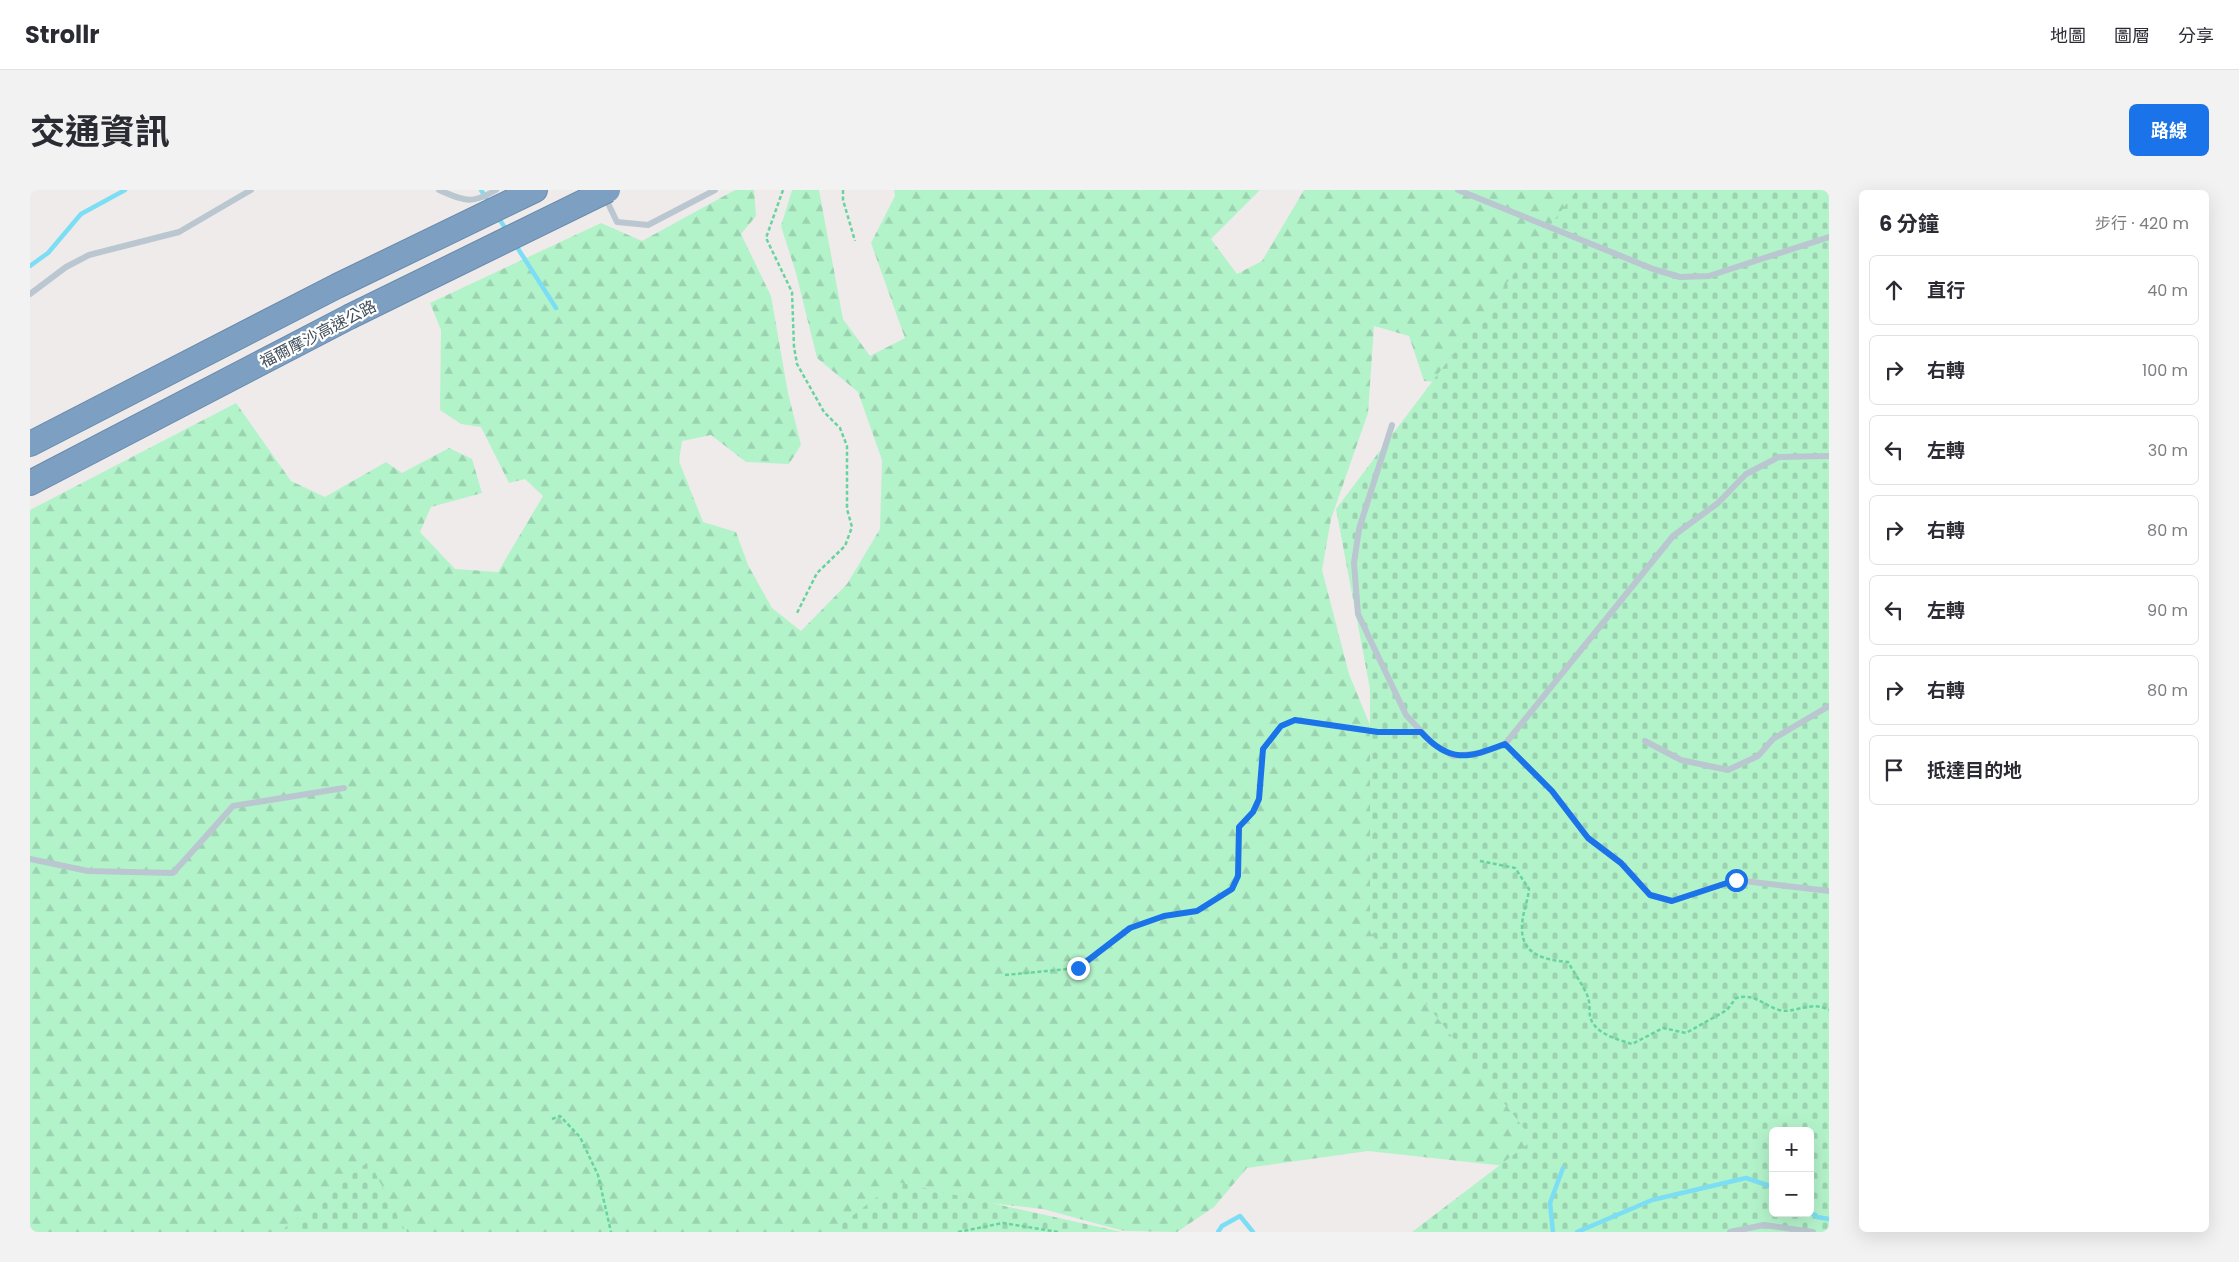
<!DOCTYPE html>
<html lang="zh-TW">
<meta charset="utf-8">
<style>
:root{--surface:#fff;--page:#f2f2f3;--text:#2b2b33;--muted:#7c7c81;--line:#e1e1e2;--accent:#1a73e8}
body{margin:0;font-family:Poppins,"Noto Sans TC",sans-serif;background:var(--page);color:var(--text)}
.controls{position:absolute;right:15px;bottom:15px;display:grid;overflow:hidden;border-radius:8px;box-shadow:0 5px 20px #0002}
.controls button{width:45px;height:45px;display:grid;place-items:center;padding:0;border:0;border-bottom:1px solid var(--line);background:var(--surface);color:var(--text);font:25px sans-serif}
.stop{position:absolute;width:15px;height:15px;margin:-11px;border:4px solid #1a73e8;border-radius:50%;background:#fff}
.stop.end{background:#1a73e8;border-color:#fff;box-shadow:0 1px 5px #0008}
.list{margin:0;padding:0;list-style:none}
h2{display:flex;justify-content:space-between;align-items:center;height:65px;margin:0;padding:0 20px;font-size:21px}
h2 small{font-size:16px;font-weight:400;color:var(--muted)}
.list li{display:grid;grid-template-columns:32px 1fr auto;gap:15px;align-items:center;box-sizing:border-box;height:70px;margin:0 10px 10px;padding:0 10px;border:1px solid var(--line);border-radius:8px}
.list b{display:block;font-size:19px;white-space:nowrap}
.list em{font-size:16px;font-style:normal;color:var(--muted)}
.icon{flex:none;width:28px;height:28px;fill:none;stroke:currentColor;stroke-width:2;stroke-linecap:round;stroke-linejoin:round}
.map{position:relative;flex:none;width:1799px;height:1042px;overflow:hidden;border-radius:8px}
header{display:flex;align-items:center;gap:30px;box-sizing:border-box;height:70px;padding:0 25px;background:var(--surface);border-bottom:1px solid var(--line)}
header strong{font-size:24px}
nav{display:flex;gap:28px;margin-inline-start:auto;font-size:18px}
.intro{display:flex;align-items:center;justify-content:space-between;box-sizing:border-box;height:120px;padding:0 30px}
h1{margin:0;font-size:35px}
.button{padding:12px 22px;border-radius:8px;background:var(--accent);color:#fff;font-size:18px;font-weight:700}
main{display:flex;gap:30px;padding:0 30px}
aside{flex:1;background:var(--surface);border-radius:8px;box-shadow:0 5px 20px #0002}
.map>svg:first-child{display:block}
</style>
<header>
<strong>Strollr</strong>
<nav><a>地圖</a><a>圖層</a><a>分享</a></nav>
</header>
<div class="intro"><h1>交通資訊</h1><a class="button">路線</a></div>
<main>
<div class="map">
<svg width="1799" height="1042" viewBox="0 0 1799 1042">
<defs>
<pattern id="forest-firs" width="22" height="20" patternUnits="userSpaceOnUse" patternTransform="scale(1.25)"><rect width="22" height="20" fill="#b3f3ca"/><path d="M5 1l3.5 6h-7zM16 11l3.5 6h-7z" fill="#9bd2b0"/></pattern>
<pattern id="cemetery-stones" width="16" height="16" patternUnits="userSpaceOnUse" patternTransform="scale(1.25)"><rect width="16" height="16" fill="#b3f3ca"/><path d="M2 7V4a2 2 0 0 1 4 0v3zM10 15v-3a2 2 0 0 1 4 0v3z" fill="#9bd2b0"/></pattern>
</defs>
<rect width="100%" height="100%" fill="#efebeb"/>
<path fill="url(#forest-firs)" d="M705,0H724L726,26L711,44L741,106L758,203L771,255L759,274L716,272L681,245L652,251L649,271L673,332L706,342L718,375L742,418L771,441L817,394L850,339L852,270L828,202L787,168L766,83L751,36L762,0H789L813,129L840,166L875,148L841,53L865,6L864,0H1230L1181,49L1207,84L1232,71L1274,0H1644L1799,282L1437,194L1394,191L1379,146L1344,136L1338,223L1301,329L1292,380L1319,484L1353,567L1754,836L1799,998L1780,941H1743L1494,978L1338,961L1217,978L1184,1017L1147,1042L1094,1041L1013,1019L922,1009L834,1042H377L351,1022L284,1042H0V320L206,213L261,291L295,307L356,272L372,283L419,258L442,269L452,303L401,317L390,342L425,379L468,382L513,306L495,289L479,293L451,237L431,234L410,220L411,140L400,113L571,33L612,51Z"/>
<path fill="url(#cemetery-stones)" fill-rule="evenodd" d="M1547,0H1799V1042H1382L1503,950L1340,742V499L1306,319ZM1743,941H1780V1023H1743Z
M339,971L376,1042H250Z
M867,992L1092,1042H801Z"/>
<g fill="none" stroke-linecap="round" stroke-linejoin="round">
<path stroke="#7bdef4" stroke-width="4.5" d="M451,0L460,14
M468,27L477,41
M485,54L526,118
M0,76L18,63L51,24L95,0
M1780,1022L1787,1027L1799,1029
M1188,1042L1192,1036L1210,1026L1223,1042
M1523,1042L1520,1013L1533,978
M1547,1042L1622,1010L1716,988L1743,997"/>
<defs>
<path id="highway" d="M0,254L307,96L505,0
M0,293L319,127"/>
</defs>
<use href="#highway" stroke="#688aac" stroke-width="26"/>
<path stroke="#68d49d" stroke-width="2.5" stroke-dasharray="4 2.5" stroke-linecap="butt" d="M753,0L736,48L762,102L764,157L767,174L794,222L810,238L817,256V319L822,337L815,356L787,383L767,423
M813,0V10L825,51
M1450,671L1485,678L1499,699C1498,711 1492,724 1492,737C1491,765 1515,770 1538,772C1544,783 1553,795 1558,807C1560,813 1559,820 1560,826C1564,844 1587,849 1602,854L1633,838L1656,843L1697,820L1706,808C1726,803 1732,815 1749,820C1765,824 1780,810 1799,820
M975,785L1048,778L1100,738L1134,726L1167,721L1202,699L1208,686L1209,637L1223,622L1229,609L1233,559L1251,536L1265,530L1348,542H1377
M522,929L530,926L550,947L568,985L581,1042
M928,1042L973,1033L1028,1042"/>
<path stroke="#bac7d0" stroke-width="6" d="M409,0C435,11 441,15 466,0
M1428,0L1623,79L1650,87L1679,86L1799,47
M575,7L587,32L618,35L685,0
M0,104L36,77L59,65L149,42L221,0
M1362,235L1329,339L1324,373L1328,424L1376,525L1403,554L1423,566L1451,563L1475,554
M1799,266L1749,267L1716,284L1688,313L1643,346L1475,554L1522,601L1558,648L1591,673L1620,705L1642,711L1706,690L1799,701
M1615,551L1651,570L1698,580L1728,566L1743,549L1799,516
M0,669L58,681L143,683L203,616L314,598
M1700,1042L1734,1035L1783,1042"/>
<use href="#highway" stroke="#7d9fc1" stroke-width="24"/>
<defs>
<path id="highway-bridge" d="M319,127L578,0"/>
</defs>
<use href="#highway-bridge" stroke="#688aac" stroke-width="26" stroke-linecap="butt"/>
<use href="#highway-bridge" stroke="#7d9fc1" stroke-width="24"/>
</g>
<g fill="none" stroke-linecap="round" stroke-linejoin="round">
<path stroke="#1a73e8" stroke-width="6" d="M1048,778L1100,738L1134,726L1167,721L1202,699L1208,686L1209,637L1223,622L1229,609L1233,559L1251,536L1265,530L1348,542H1391C1420,574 1438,568 1475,554L1522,601L1558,648L1591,673L1620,705L1642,711L1706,690"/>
</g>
<g text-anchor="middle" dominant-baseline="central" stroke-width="4.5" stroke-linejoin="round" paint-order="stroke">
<g font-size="16" fill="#424f5b" stroke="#fff">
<text transform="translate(288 144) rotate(-27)">福爾摩沙高速公路</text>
</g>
</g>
</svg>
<div class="controls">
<button>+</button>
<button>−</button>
</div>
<div class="stop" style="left:1706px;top:690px"></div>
<div class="stop end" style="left:1048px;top:778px"></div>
</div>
<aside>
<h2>6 分鐘<small>步行 · 420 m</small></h2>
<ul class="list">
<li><svg class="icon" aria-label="ahead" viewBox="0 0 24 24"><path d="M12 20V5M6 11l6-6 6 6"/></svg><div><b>直行</b></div><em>40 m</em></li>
<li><svg class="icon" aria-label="right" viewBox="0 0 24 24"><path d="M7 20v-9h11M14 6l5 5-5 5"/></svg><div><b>右轉</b></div><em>100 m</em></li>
<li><svg class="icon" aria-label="left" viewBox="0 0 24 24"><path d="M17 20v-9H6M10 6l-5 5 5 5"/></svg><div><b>左轉</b></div><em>30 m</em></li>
<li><svg class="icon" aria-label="right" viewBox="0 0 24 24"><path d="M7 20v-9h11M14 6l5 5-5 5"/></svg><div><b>右轉</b></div><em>80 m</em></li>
<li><svg class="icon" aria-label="left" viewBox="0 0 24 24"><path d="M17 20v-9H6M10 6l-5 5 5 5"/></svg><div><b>左轉</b></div><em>90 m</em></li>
<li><svg class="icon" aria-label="right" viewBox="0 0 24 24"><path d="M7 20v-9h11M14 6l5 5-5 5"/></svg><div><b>右轉</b></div><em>80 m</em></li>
<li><svg class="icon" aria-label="arrive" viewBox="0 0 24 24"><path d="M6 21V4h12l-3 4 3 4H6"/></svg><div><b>抵達目的地</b></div></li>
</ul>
</aside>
</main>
